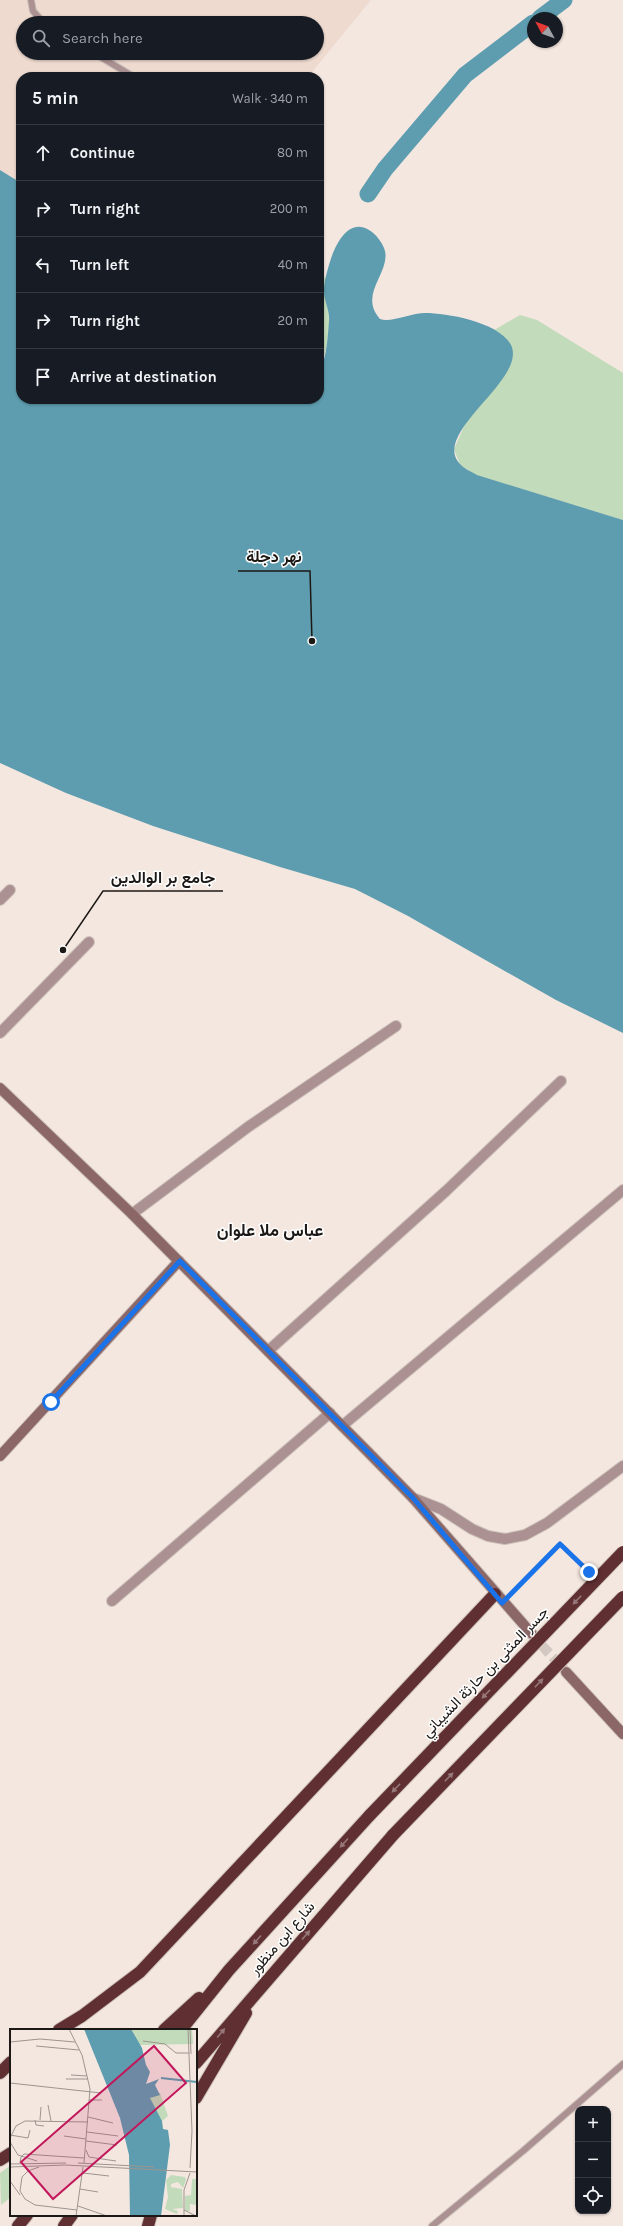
<!DOCTYPE html>
<meta charset="utf-8">
<style>
:root{--surface:#171b24;--page:#242831;--text:#f1f3f6;--muted:#9ea1a6;--line:#363941}
body{margin:0;font-family:Karla,Vazirmatn,sans-serif;background:var(--page);color:var(--text)}
.controls{position:absolute;right:12px;bottom:12px;display:grid;overflow:hidden;border-radius:8px;box-shadow:0 1px 3px #0004}
.controls button{width:36px;height:36px;display:grid;place-items:center;padding:0;border:0;border-bottom:1px solid var(--line);background:var(--surface);color:var(--text);font:20px sans-serif}
.compass{position:absolute;left:527px;top:12px;width:36px;height:36px;border-radius:50%;background:var(--surface);box-shadow:0 1px 3px #0004;rotate:311deg}
.stop{position:absolute;width:12px;height:12px;margin:-9px;border:3px solid #1a73e8;border-radius:50%;background:#fff}
.stop.end{background:#1a73e8;border-color:#fff;box-shadow:0 1px 4px #0008}
.list{margin:0;padding:0;list-style:none}
h2{display:flex;justify-content:space-between;align-items:center;height:52px;margin:0;padding:0 16px;font-size:17px}
h2 small{font-size:13px;font-weight:400;color:var(--muted)}
.list li{display:grid;grid-template-columns:26px 1fr auto;gap:12px;align-items:center;box-sizing:border-box;height:56px;padding:0 16px;border-top:1px solid var(--line)}
.list b{display:block;font-size:15px;white-space:nowrap}
.list em{font-size:13px;font-style:normal;color:var(--muted)}
.icon{flex:none;width:22px;height:22px;fill:none;stroke:currentColor;stroke-width:2;stroke-linecap:round;stroke-linejoin:round}
.map{position:relative;flex:none;width:623px;height:2226px;overflow:hidden}
.search{position:absolute;background:var(--surface);box-shadow:0 1px 3px #0004;left:16px;top:16px;width:308px;height:44px;display:flex;align-items:center;gap:10px;box-sizing:border-box;padding:0 14px;border-radius:22px;color:var(--muted);font-size:15px}
.panel{position:absolute;background:var(--surface);box-shadow:0 1px 3px #0004;left:16px;top:72px;width:308px;height:332px;border-radius:16px}
.map>svg:first-child{display:block}
</style>
<div class="map">
<svg width="623" height="2226" viewBox="0 0 623 2226">
<rect width="100%" height="100%" fill="#f4e7e0"/>
<path fill="#eedacf" fill-rule="evenodd" d="M0,0H371L308,77H21V183L0,170ZM23,23H317V53H23Z"/>
<path fill="#c2dbba" d="M327,276C324,291 328,303 329,319C330,332 325,359 319,371V283Z
M520,315L537,320L623,373V520L476,475L460,465L454,449L466,422L482,403L505,338L494,330Z
M11,2165V2197L1,2205L0,2173Z"/>
<path fill="#5e9daf" d="M0,170L21,183V399H319C319,390 318,380 319,372C319,369 322,366 323,363C327,351 328,334 329,321C330,310 323,299 324,288C326,270 340,213 369,230C375,233 383,243 385,251C390,274 358,294 380,319C391,323 411,313 425,313C447,313 499,322 511,345C528,380 428,434 461,465C465,469 472,472 477,475L623,520V1033L556,1000L408,916L355,889L280,867L153,826L66,793L0,763Z"/>
<g fill="none" stroke-linecap="round" stroke-linejoin="round">
<path stroke="#5e9daf" stroke-width="17" d="M540,18L564,0
M368,194L385,169L465,75L533,23"/>
<path stroke="#d4c8c2" stroke-width="10" stroke-dasharray="10 5" stroke-linecap="butt" d="M532,1635L564,1669"/>
<defs>
<path id="lane" d="M31,0L33,11L44,23
M94,53L134,77
M432,2226L523,2151L623,2064"/>
<path id="street" d="M0,900L10,890
M0,1033L89,942
M132,1214L248,1127L396,1026
M268,1351L446,1191L561,1081
M342,1426L623,1190
M413,1498L441,1509L472,1529L488,1536L505,1539L525,1535L547,1523L623,1466
M112,1601L330,1413"/>
<path id="secondary" d="M0,1088L132,1214L367,1451L413,1498L532,1634
M0,1456L179,1261
M566,1672L623,1734"/>
<path id="highway" d="M59,2030L82,2016L140,1972L495,1594
M164,2030L199,1998
M181,2030L229,1970L370,1815
M196,2063L393,1835
M0,2073L11,2062
M196,2098L246,2013
M0,2160L11,2153
M18,2226L27,2215
M64,2226L72,2215
M148,2226L151,2215"/>
</defs>
<use href="#lane" stroke="#cdc2bb" stroke-width="8"/>
<use href="#street" stroke="#cdc2bb" stroke-width="12"/>
<use href="#secondary" stroke="#cdc2bb" stroke-width="12"/>
<use href="#highway" stroke="#cdc2bb" stroke-width="14"/>
<path stroke="#908882" stroke-width="2.5" stroke-dasharray="3 2" stroke-linecap="butt" d="M512,1593L560,1544L588,1571"/>
<use href="#lane" stroke="#ac9192" stroke-width="6"/>
<use href="#street" stroke="#ac9192" stroke-width="10"/>
<use href="#secondary" stroke="#8c6768" stroke-width="10"/>
<use href="#highway" stroke="#5f2f32" stroke-width="12"/>
<defs>
<path id="highway-bridge" d="M370,1815L623,1552
M393,1835L623,1597"/>
</defs>
<use href="#highway-bridge" stroke="#cdc2bb" stroke-width="14" stroke-linecap="butt"/>
<use href="#highway-bridge" stroke="#5f2f32" stroke-width="12"/>
</g>
<defs><path id="oneway-solid" d="M-6-.8H1V-3.2L6.5 0L1 3.2V.8H-6Z"/></defs>
<g fill="#97787a">
<use href="#oneway-solid" transform="translate(577 1600) rotate(134)"/>
<use href="#oneway-solid" transform="translate(539 1683) rotate(-46)"/>
<use href="#oneway-solid" transform="translate(486 1694) rotate(134)"/>
<use href="#oneway-solid" transform="translate(449 1777) rotate(-46)"/>
<use href="#oneway-solid" transform="translate(396 1788) rotate(134)"/>
<use href="#oneway-solid" transform="translate(344 1843) rotate(132)"/>
<use href="#oneway-solid" transform="translate(306 1935) rotate(-49)"/>
<use href="#oneway-solid" transform="translate(257 1940) rotate(132)"/>
<use href="#oneway-solid" transform="translate(221 2033) rotate(-50)"/>
</g>
<g fill="none" stroke-linecap="round" stroke-linejoin="round">
<path stroke="#1a73e8" stroke-width="5" d="M51,1402L180,1261L413,1498L502,1603L560,1544L589,1572"/>
</g>
<g text-anchor="middle" dominant-baseline="central" stroke-width="3" stroke-linejoin="round" paint-order="stroke">
<g font-size="15" fill="#1c1815" stroke="#fff">
<text transform="translate(485 1672) rotate(-46)">جسر المثنى بن حارثة الشيباني</text>
<text transform="translate(282 1938) rotate(-49)">شارع ابن منظور</text>
</g>
<g font-size="17" font-weight="bold" fill="#1c1815" stroke="#fff">
<text x="270" y="1230">عباس ملا علوان</text>
</g>
</g>
<g transform="translate(10 2029)">
<rect width="187" height="187" fill="#f4e7e0"/>
<path d="M121,0H182L183,15L129,16ZM150,64L158,87L152,92V97L140,69ZM161,146L175,148L176,151L173,159L168,153L161,155V158L172,160L173,179L162,180L168,182L167,185L155,180L158,168L156,151ZM182,150H187V176L180,175V182H175V167L181,166Z" fill="#c2dbba"/>
<path d="M74,0H121L132,19L136,36L140,43L136,55L149,50L145,56L150,66L140,69L152,92L153,100L158,101L160,116L151,187H120L119,126L110,89Z" fill="#5e9daf"/>
<path fill="none" stroke="#5e9daf" stroke-width="2" d="M151,49L187,53"/>
<path fill="none" stroke="#9e948f" stroke-width="1" d="M59,0L72,26L80,60L74,134M178,0L182,102L180,139M180,0L181,25M133,12L155,15L166,24H179M0,13L30,10L65,13M26,17L69,21M61,46L77,47M56,50H78M0,54L91,64M79,71H92M38,76L41,92M78,88L103,94M25,91L26,96L34,97M30,91L31,78M77,103L108,107M0,106L18,109L20,101M54,107L76,110M0,109L6,97L15,92L78,93M76,112L107,116M0,113L8,126L27,132M76,121L79,128L106,132M10,134L11,128L14,125L74,129M68,134L144,138M0,135L56,134M0,138L55,136L187,143M29,138L18,142L12,148L10,162L15,170L25,176L67,181M73,144L99,147M0,152L10,166M70,160L88,163M68,177L97,187M174,181L186,187M66,187L73,138M174,187V161L180,144"/>
<path fill="#c2185b" fill-opacity="0.15" stroke="#c2185b" stroke-width="2" d="M144,17L176,54L43,170L11,133Z"/>
<rect width="187" height="187" fill="none" stroke="#1c1815" stroke-width="2"/>
</g>
<path fill="none" stroke="#1c1815" stroke-width="1.5" d="M312 641L310 571H238M63 950L103 891H223"/>
<g fill="#1c1815" stroke="#fff" stroke-width="1.5">
<circle cx="312" cy="641" r="4"/>
<circle cx="63" cy="950" r="4"/>
</g>
<g font-size="16" text-anchor="middle" font-weight="bold" fill="#1c1815" stroke="#fff" stroke-width="3" stroke-linejoin="round" paint-order="stroke">
<text x="274" y="562">نهر دجلة</text>
<text x="163" y="883">جامع بر الوالدين</text>
</g>
</svg>
<div class="controls">
<button>+</button>
<button>−</button>
<button><svg class="icon" aria-label="locate" viewBox="0 0 24 24"><circle cx="12" cy="12" r="6"/><path d="M12 2v4M12 18v4M2 12h4M18 12h4"/></svg></button>
</div>
<svg class="compass" viewBox="-18 -18 36 36"><path d="M0-13l5 13h-10z" fill="#e53935"/><path d="M0 13l5-13h-10z" fill="#9ea1a6"/></svg>
<div class="stop" style="left:51px;top:1402px"></div>
<div class="stop end" style="left:589px;top:1572px"></div>
<div class="search"><svg class="icon" aria-label="search" viewBox="0 0 24 24"><circle cx="10" cy="10" r="6"/><path d="M15 15l6 6"/></svg>Search here</div>
<section class="panel">
<h2>5 min<small>Walk · 340 m</small></h2>
<ul class="list">
<li><svg class="icon" aria-label="ahead" viewBox="0 0 24 24"><path d="M12 20V5M6 11l6-6 6 6"/></svg><div><b>Continue</b></div><em>80 m</em></li>
<li><svg class="icon" aria-label="right" viewBox="0 0 24 24"><path d="M7 20v-9h11M14 6l5 5-5 5"/></svg><div><b>Turn right</b></div><em>200 m</em></li>
<li><svg class="icon" aria-label="left" viewBox="0 0 24 24"><path d="M17 20v-9H6M10 6l-5 5 5 5"/></svg><div><b>Turn left</b></div><em>40 m</em></li>
<li><svg class="icon" aria-label="right" viewBox="0 0 24 24"><path d="M7 20v-9h11M14 6l5 5-5 5"/></svg><div><b>Turn right</b></div><em>20 m</em></li>
<li><svg class="icon" aria-label="arrive" viewBox="0 0 24 24"><path d="M6 21V4h12l-3 4 3 4H6"/></svg><div><b>Arrive at destination</b></div></li>
</ul>
</section>
</div>
